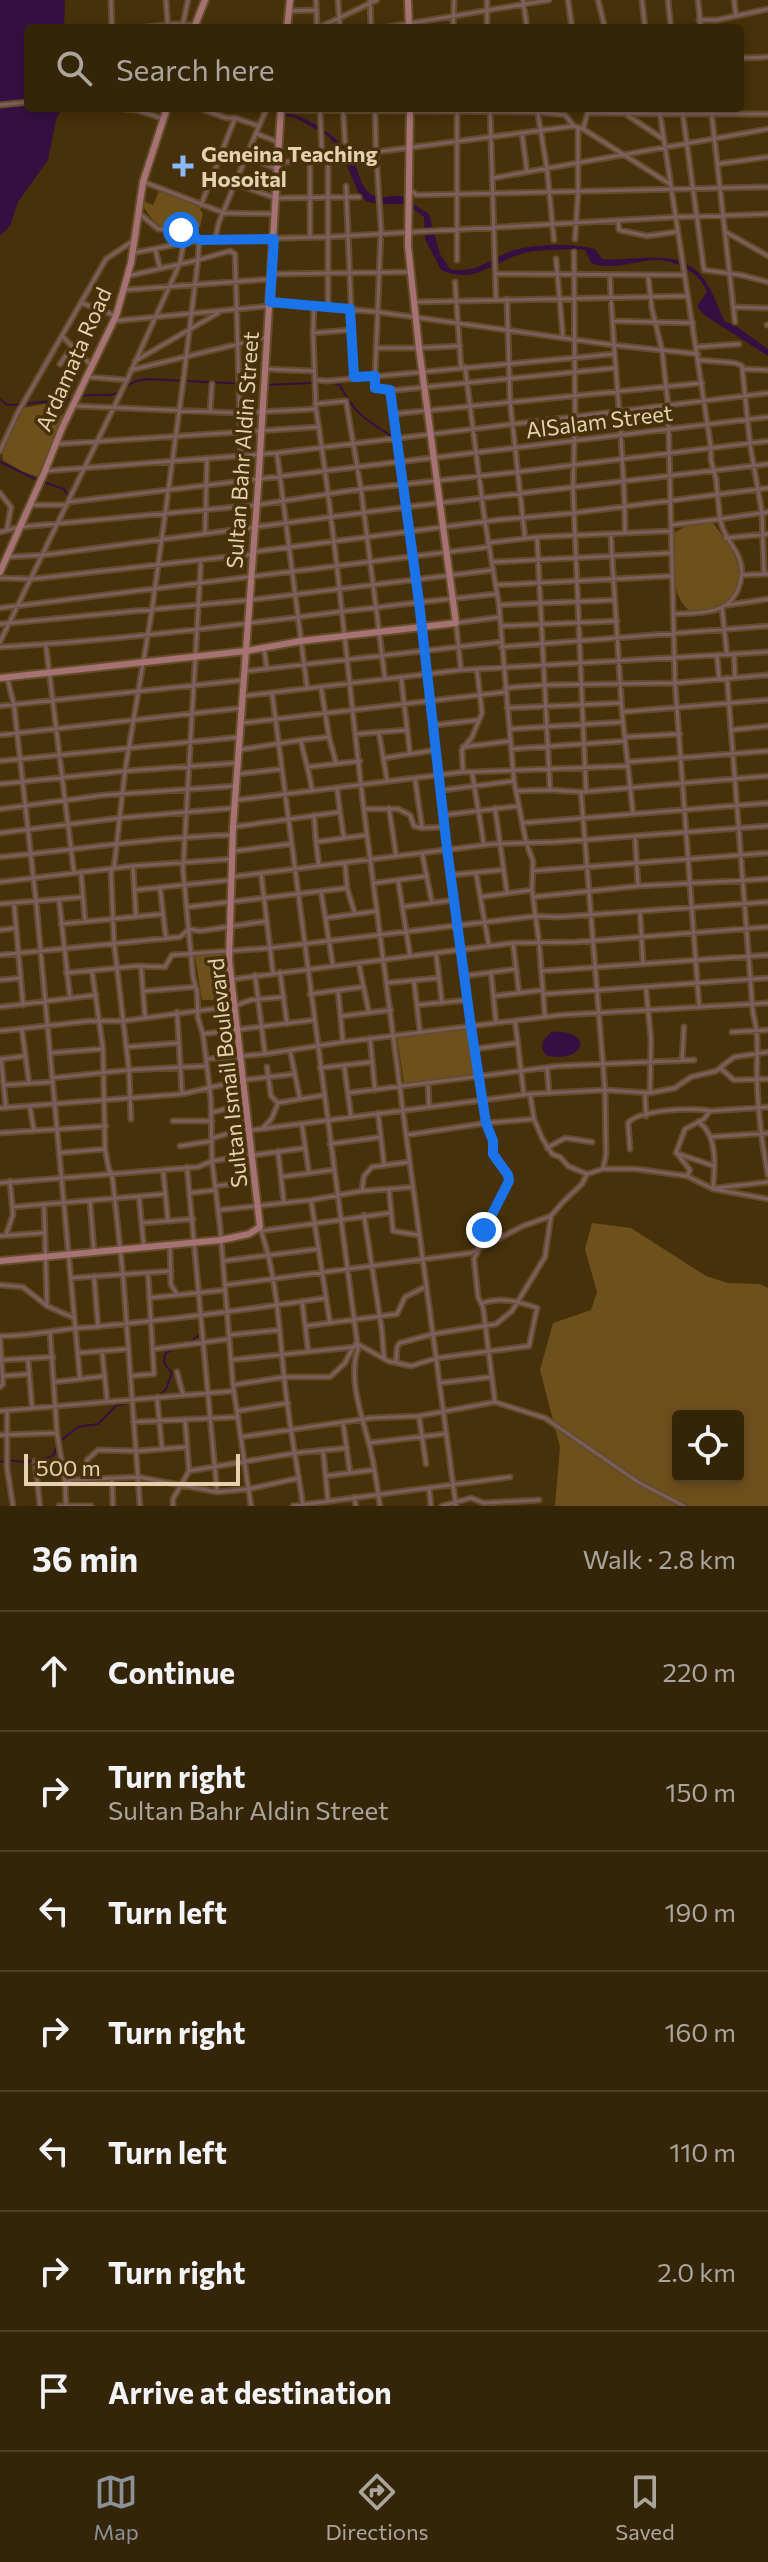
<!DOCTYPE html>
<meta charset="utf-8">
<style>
:root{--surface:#352508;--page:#403116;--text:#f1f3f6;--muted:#aaa59c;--line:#4f4229;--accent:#8c9099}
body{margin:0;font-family:Commissioner,sans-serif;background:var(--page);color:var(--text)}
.controls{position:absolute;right:24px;bottom:24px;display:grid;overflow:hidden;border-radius:8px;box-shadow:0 4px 12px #0003}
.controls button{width:72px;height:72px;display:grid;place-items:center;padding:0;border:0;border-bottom:2px solid var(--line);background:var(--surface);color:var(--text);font:40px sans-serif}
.scale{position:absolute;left:24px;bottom:20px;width:216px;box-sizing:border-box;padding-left:8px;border:4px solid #e6d0af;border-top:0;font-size:22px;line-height:28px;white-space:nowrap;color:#e6d0af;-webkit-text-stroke:6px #47310b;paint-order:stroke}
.stop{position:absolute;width:24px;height:24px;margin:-18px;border:6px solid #1a73e8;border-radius:50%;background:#fff}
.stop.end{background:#1a73e8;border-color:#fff;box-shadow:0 2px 8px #0008}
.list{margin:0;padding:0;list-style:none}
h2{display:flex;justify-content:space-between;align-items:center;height:104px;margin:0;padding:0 32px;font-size:34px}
h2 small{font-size:26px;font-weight:400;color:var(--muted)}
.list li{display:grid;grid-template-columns:52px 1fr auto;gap:24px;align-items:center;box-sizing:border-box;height:120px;padding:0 32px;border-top:2px solid var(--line)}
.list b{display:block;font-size:30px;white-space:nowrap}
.list p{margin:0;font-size:26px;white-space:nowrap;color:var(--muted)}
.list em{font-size:26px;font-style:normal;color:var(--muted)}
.icon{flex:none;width:44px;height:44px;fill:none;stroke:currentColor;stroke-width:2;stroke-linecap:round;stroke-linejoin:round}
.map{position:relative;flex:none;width:768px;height:1506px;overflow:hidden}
.search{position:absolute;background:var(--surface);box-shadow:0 4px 12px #0003;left:24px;right:24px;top:24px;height:88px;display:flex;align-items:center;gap:20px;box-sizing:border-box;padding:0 28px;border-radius:8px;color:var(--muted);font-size:30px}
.sheet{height:944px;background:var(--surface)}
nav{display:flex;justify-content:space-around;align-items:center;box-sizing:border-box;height:112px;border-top:2px solid var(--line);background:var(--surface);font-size:22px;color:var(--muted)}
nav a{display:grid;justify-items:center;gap:4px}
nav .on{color:var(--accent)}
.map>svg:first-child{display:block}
</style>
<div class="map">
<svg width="768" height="1506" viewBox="0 0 768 1506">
<rect width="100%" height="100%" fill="#47310b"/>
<path fill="#6e501d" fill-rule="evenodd" d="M159,191L199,207L203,214L200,227C169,227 164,237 144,208V201L153,205Z
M45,404L52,417L66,415L39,477L23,472L3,460L2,451L23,408Z
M700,523H713C734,551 753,575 723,606L693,612C670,603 672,555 672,534L686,526Z
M225,953L227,981L224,982L223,993L216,1000H202L195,956Z
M470,1029L477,1074L404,1083L397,1037Z
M592,1223L631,1228L706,1276L728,1283L760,1284L768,1288V1506H555L560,1447L540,1370L553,1323L591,1310L597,1292L585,1249ZM678,1416H738V1476H678Z"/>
<path fill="#360f42" d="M0,0H65L64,28H28V108H64L57,116L48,160L18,202L10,226L0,236Z
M284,112C309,117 342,138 354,161C359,172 360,187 371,194C380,200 391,195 401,196L429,214L440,254L450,269C476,275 491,258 514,250C535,244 574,243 595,249L602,259C633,262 672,248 698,272C711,284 717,306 725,322L733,324L768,349V356L704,315L697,306L707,292C701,273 674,259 655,260C633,261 613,271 591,263L585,250C573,249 540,249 529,252C495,259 477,286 441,270L425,239L424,217L406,204H381L367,202L359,194L342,154L329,137L294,117L284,116Z
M551,1032C597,1029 584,1066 546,1055L542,1049L543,1041Z"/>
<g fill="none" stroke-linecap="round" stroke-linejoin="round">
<path stroke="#360f42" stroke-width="2" d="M124,387L136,381L148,379L265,385L333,382L340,385C353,413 368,421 393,437
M80,397C93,391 107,399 120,392
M0,399L6,404L12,405L74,399
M0,462L37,480
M43,482L64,489L70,499L76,500
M94,501L127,496
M187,1344L201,1334
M160,1395L166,1389L172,1373L164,1363L165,1354L177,1347
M0,1462L7,1460L26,1462L50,1457L54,1454L59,1442L78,1427L98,1424L117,1405L146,1400"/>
<defs>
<path id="street" d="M111,0L112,28
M166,0L168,28
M316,0L317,28
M338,0L340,28
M370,0L371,28
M523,0L527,28
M568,0L572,28
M598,0L605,28
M642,0L645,28
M668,0L671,28
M698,0L701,28
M734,0L736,16
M289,11L316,10
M699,20H717L768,9
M138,28L175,24L194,25
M182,28L188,0
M318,28L377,0
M382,28L549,0
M453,28L454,0
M487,28V0
M740,58L768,57
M0,105L28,102
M114,108L136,110L164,119
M199,108L226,118H235L201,205
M320,108L322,156
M343,108L345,142
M375,108L376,152L574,126L583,129L670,184
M457,108V260
M490,108L496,299
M537,108L547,169L554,240
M659,108L660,114H768
M682,108L704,270L741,275L768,282
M711,108L735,322
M281,110L538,112L565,115L574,126
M589,113L660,114L711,448V460L716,479L720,519L671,525
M627,115L663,139
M235,118L259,126L267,108
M583,129L589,108
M522,133L527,172
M257,134L278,142
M354,154L376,152L381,229L375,376L377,389L397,390L615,368
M247,157L277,169
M277,163L328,157V307
M718,164L768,157
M212,176L276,198L359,197
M493,178L768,129
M144,182L224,213L275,214
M346,186L354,377
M410,190L417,195L768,187
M140,214L158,229L185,230L199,240
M618,220L619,230L647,236L676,232
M726,232L768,256
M310,237V161
M215,239L219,222L259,126
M575,239L578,193V127
M155,249L160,268
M574,252L575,416L573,488L586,792
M133,253L199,240
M556,259L563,337
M271,274L411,272
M496,274L684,275
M610,275C613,361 625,447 625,533
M648,275L652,309L662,350L668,404L675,683L699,1005
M128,276L198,260L183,383L152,610L125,771L114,868L111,872L114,943L129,1070L131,1119
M455,282L461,367
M124,290L271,279
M507,299L510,401L525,538
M270,302L378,312L613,345L698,354
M415,302L687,296
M82,303L116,316
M734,307L768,308
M114,321L269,306
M613,321L693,323
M767,325H768
M351,330L313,333L316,409C338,550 349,693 367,835C396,1059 425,1282 456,1506
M313,333L314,305
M62,336L90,364
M697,347L739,344
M376,348H419L460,346
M699,360L735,363L742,366L750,444L762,513L764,573
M135,361L218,313
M60,364L72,347
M465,367L485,522L499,605L514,781L526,842L533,861L532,890L539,942L545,1017
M265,369L313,371
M743,369L768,370
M131,370L267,337
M89,377L127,380
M315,380L327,381L614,354
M390,390L419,602L447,849L471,1027L486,1123L493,1141V1154L508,1175L509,1181L487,1222L479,1249L474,1259L478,1297L483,1307L495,1402
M315,404L346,401L361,489L385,679
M76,406L238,413L316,409
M210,412L212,384
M393,414L702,383
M58,444L318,427
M0,451L17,414L106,259L133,241
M277,453L307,687
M241,456L235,254L230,251L198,260L199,240L327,237L676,217L768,214
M45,471L277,453L768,393
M0,493L11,507L7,529
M69,502L768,417
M31,505H67
M0,532L20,527L257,505L361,489L517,472L768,441
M205,533L207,459
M611,534L612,556L670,553
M537,537L550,790
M725,538L768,534
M488,543L537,537L671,531
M253,552L497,520L574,513L768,488
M7,557L44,555L406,507L768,464
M201,560L183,870L193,977L197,992L198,1018L203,1034L211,1100L212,1161L220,1226L233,1385L251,1506
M493,562L612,556L622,712L633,813
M742,575L768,574
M0,578L32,579L253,554
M497,585L671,576
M499,605L615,600
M728,605L768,599
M0,608L488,547
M722,608L727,655
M673,614C701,613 732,615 740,583C743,574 742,566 739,558C732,541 725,540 720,519L768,512
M0,624L250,600L493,570
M501,626L617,621
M0,642L127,380L180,263L184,242
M46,646L74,873
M0,647C167,638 331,610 497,594
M501,647L768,626
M264,649L267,669
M734,654L735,677
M717,655L719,678
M461,670L456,623L500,617
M477,670L482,713L472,737L462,750L463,772H472L484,845
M247,671L501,642
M7,677L14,705L36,901L80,1379
M401,677L410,754
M727,678L753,1013C760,1038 756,1056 757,1081C758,1113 762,1144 768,1175
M505,688L545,685L675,683L768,675
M272,693L358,1349C348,1377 361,1414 369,1443C374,1463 377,1485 380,1506
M243,696L461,670L768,652
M0,706L244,680
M507,708L621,703
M622,712L768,700
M243,723L505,692
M435,725L479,720
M511,729L623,722
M732,730L768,726
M379,733L387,780
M356,734L407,730
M0,735L242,708
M329,737L336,763
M625,737L680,734
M463,747L511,741
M511,749L625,741
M238,750L301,740
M384,758L436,750
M0,761L240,737
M628,762L768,751
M308,767L360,761
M472,772L628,766
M238,774L282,769
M415,779L422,827
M0,784L125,771L237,763
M443,790L514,781
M312,791C310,773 304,758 301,740L329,737L321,687
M516,791L550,790L581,792L768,776
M581,792L605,1090L606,1154L603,1169
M237,800L463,772
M389,808L396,855
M495,808L507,893
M0,809L105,795L236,786
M364,809H398L410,815L414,826L422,828L445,827
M340,812L344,838
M314,815L316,842
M444,815L519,806
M523,823L768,803
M233,827L340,812L337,788
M0,833L119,818L235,808
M635,836L638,886
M235,851L290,844
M422,853L432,903
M0,857C78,850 154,837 233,835
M345,863L347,888L355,914
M133,866L136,917
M319,866L316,842L367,835
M533,871L768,853
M261,873L273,973
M476,873L489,946
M451,875L502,870
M231,877L493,844L555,842L768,826
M398,880L410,955
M0,882L133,866L232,859
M375,883L427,876
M160,887L166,939
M135,890L231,880
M321,891L333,966
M83,897L85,921
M481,897L532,890
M533,897L638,886L768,879
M59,899L70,998
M14,903L23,1005
M0,904L83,897L81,872
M188,907L347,888
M403,907L454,900
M640,911L643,963
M326,918L377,911
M61,924L163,914
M0,930L15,928
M513,943L519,993
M436,953L442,1003
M0,955L180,937L189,929L200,931L267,921
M359,965L369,1013
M141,966L145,1017
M92,971L103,1049L105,1149L109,1170L112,1174L123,1275L140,1506
M542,971L768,955
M280,972L287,1024
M491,972L496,1023
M66,973L137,966L165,967L172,955L270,948L536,916L558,917L768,902
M255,975L265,1054
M464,976L516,969
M234,979L513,943L576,942L768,927
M0,980L20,978
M414,981L420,1032
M386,983L438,978
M646,989L651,1039L650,1093
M338,990L343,1042
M145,991L193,987
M310,994L362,987
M544,994L768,978
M495,996L543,990
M417,1005L468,1000
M0,1007L96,995
M177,1012L182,1094
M343,1016L391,1010
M515,1021L524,1095
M22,1030L29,1083
M0,1031L90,1021H123L234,1006L251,1000L284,997
M732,1032L768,1030
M203,1034L314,1020
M370,1038L375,1090
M126,1047L178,1043
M475,1049L518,1043
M290,1050L300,1099
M50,1053L102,1049
M1,1059L6,1108
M1,1059L25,1056
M207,1059L265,1054L343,1042L561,1015L768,1003
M682,1060L684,1027
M344,1065L351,1116
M320,1068L372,1062
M547,1068L549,1092
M720,1068L734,1080L768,1079
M52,1078L129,1070L206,1066
M428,1082L429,1107
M4,1085L52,1082
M348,1093L558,1066L694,1060
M645,1093L646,1116
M530,1094L534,1119L542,1138L552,1154L560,1157L568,1166L587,1174L603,1169H636L687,1176L713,1189L768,1199
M278,1103L324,1095
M30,1107L34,1131
M0,1108L182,1094L243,1080L295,1074
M211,1113L246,1103
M378,1113L384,1164
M173,1121H212
M698,1122C718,1134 715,1167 713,1188
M302,1125L309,1173
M263,1128L272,1118L278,1103L271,1096L267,1067
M0,1133L106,1126
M407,1135L486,1123L534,1119
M710,1137L768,1133
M213,1138L230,1133L530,1094L605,1090L650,1093L675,1088L691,1077L716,1071L734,1057L768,1052
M330,1144L381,1137
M180,1146L212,1141
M547,1148L565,1138L592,1142
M630,1149L628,1123C638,1110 693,1107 710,1111
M278,1151L284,1203
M59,1153L105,1149
M676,1153L685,1129L704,1119L710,1111L768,1107
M676,1153L714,1166
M679,1156L690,1170L687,1176
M187,1167L217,1492
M163,1170L168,1221
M281,1177L333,1170
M0,1183L198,1167L212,1161L305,1148
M216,1186L256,1181
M413,1187L389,1189L393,1231L418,1235
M716,1188L768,1182
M362,1191L364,1176L372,1167L409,1162
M190,1193L216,1190
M139,1197L144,1248
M311,1200L330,1323
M90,1201L94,1252
M44,1206L47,1306
M13,1207L165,1194
M219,1210L311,1200L362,1191L389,1189
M364,1215L382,1331L384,1358
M142,1223L193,1219
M260,1228C277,1275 279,1327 284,1376C288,1420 297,1463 303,1506
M261,1231L390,1213
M6,1235L13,1215L10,1181
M0,1236L43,1233
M170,1246L171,1285L177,1294
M223,1261L318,1249
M94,1276L98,1327
M71,1278L171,1271
M0,1285L23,1287L47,1306L74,1318
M225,1285L471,1253L523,1226L551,1216
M149,1298L225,1290
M302,1301L308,1349
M306,1326L397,1314L405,1297L423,1288
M50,1332L57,1433L65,1482L72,1480L138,1477L217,1492L249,1489L299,1478
M229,1335L280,1330
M0,1336C27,1337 53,1330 80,1328C162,1321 244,1310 326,1298
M0,1339L3,1384L0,1387
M154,1349L229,1339
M102,1351L107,1399
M78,1353L128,1349
M28,1359L32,1407
M2,1360L53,1357
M231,1360L354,1347L356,1343L388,1361L411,1366L437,1358L529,1346L537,1308C517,1301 502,1297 482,1303
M396,1363L397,1347L400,1343L433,1334L496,1324L512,1311L545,1257L551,1216L562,1203L582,1184L587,1174
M177,1372L183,1395
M3,1376L29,1374
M131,1376L154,1374L148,1273
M55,1382L105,1376
M440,1383L491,1377
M233,1385L284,1377H330L345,1363L353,1347
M157,1397L162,1449
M0,1411L234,1391
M7,1411V1468L13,1506
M237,1411L288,1403
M419,1416L426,1464
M133,1422L238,1417
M343,1422L350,1473
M0,1435L57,1433
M241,1437L371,1418L419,1416L495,1402L545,1418L638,1482L684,1506
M369,1443L444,1434
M323,1450L328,1501
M35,1461L40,1506
M189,1471L295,1453L347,1448
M326,1476L374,1470
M87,1479V1460L98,1450L137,1451L187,1447
M112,1479L113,1506
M65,1482L66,1506
M429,1488L431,1506
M354,1497L356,1506
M59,1506H91
M173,1506V1499L189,1471L185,1419
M293,1506L510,1477
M442,1506L471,1498L484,1503L539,1500"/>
<path id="secondary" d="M408,0L409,28
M194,28L205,0
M287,28L290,0
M0,572L45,471L62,428L116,316L131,263L143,182L167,108
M0,678L246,651L301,641L456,623L419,348L408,246L410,108
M0,1261L221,1240L249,1234L260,1227L229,960L233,827L258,487L281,108"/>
</defs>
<use href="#street" stroke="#644e29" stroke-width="7"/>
<use href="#secondary" stroke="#644e29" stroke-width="10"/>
<use href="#street" stroke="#7e5d5e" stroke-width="3"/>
<use href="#secondary" stroke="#a67273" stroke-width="6"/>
</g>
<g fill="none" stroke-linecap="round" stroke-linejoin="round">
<path stroke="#1a73e8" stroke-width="10" d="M181,230L188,232L199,240L274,239L270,302L350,309L354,377L375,376V388L390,390L419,602L447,849L471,1027L486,1123L493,1141V1154L508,1175L509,1181L484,1230"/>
</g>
<path fill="#8bbafc" stroke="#47310b" stroke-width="3" d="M179 154h8v8h8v8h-8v8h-8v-8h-8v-8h8z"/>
<g text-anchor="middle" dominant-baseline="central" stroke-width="7" stroke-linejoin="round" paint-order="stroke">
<g font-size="22" font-weight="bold" fill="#e6d0af" stroke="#47310b" text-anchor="start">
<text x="201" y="153">Geneina Teaching<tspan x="201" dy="25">Hosoital</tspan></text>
</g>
<g font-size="22" fill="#e6d0af" stroke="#47310b">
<text transform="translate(73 359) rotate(-66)">Ardamata Road</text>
<text transform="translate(599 421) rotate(-7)">AlSalam Street</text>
<text transform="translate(242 450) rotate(-86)">Sultan Bahr Aldin Street</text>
<text transform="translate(227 1073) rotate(-96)">Sultan Ismail Boulevard</text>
</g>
</g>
</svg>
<div class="controls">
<button><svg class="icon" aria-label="locate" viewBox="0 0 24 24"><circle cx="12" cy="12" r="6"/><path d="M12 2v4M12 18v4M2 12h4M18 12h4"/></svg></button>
</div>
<div class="scale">500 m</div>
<div class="stop" style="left:181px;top:230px"></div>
<div class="stop end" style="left:484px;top:1230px"></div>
<div class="search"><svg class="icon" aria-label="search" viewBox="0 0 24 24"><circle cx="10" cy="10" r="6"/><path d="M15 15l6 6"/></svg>Search here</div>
</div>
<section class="sheet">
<h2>36 min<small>Walk · 2.8 km</small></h2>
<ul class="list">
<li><svg class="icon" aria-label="ahead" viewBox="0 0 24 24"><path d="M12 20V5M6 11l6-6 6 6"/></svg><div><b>Continue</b></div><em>220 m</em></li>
<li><svg class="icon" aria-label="right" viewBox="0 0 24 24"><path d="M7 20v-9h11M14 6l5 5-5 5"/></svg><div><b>Turn right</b><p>Sultan Bahr Aldin Street</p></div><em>150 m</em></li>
<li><svg class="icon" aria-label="left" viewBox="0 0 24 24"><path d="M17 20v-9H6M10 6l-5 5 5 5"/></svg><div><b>Turn left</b></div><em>190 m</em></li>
<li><svg class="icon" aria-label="right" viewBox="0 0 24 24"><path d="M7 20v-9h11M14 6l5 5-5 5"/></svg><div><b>Turn right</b></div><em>160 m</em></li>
<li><svg class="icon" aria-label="left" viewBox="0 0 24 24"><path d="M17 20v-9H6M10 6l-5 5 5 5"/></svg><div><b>Turn left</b></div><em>110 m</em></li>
<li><svg class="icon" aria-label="right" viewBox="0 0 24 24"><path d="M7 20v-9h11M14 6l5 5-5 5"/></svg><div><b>Turn right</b></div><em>2.0 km</em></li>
<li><svg class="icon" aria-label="arrive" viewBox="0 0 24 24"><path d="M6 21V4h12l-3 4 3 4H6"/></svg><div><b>Arrive at destination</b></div></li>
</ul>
</section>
<nav>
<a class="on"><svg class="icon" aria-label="map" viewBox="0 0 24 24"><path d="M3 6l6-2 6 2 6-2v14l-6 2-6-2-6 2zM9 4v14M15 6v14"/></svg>Map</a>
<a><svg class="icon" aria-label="directions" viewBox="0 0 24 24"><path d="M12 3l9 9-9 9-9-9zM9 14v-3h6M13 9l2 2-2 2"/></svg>Directions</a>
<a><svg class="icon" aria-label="saved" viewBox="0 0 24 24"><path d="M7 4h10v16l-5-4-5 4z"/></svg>Saved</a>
</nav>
